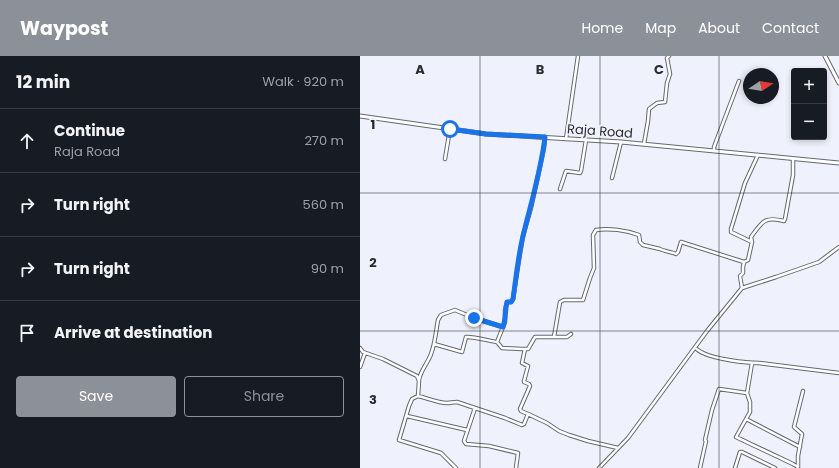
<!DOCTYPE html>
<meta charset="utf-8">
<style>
:root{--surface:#171b24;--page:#242831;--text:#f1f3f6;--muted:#9ea1a6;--line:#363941;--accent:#8c9099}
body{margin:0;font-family:Poppins,sans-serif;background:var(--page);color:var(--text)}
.controls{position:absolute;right:12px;top:12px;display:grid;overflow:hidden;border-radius:4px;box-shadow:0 2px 6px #0003}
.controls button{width:36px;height:36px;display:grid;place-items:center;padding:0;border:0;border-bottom:1px solid var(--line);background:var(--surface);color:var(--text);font:20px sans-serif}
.compass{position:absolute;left:383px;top:12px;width:36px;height:36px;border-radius:50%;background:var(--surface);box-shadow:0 2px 6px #0003;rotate:78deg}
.stop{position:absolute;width:12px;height:12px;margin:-9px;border:3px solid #1a73e8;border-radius:50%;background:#fff}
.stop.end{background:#1a73e8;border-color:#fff;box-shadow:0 1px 4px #0008}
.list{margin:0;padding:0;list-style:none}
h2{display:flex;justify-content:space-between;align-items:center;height:52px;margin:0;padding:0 16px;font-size:17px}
h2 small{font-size:13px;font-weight:400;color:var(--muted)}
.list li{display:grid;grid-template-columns:26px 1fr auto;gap:12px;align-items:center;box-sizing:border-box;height:64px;padding:0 16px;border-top:1px solid var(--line)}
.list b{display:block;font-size:15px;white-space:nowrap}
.list p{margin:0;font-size:13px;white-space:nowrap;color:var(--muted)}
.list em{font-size:13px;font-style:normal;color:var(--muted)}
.actions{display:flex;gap:8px;padding:12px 16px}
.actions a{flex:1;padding:9px 0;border:1px solid var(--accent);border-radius:4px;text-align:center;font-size:14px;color:var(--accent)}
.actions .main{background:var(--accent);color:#fff}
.icon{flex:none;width:22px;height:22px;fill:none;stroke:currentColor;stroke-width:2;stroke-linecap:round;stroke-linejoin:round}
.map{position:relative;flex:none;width:479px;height:412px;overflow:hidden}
header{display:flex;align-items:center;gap:24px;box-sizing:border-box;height:56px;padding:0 20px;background:var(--accent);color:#fff}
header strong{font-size:19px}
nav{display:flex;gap:22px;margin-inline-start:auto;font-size:14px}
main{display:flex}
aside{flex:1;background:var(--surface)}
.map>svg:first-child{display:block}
</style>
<header>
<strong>Waypost</strong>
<nav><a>Home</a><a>Map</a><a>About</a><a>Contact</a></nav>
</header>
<main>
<aside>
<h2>12 min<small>Walk · 920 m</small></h2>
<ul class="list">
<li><svg class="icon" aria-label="ahead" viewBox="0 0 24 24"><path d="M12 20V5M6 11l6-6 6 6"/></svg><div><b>Continue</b><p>Raja Road</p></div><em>270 m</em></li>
<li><svg class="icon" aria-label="right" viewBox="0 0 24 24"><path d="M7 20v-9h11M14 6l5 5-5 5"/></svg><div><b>Turn right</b></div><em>560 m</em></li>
<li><svg class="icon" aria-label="right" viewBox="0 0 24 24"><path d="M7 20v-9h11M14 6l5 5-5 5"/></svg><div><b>Turn right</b></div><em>90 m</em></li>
<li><svg class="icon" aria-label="arrive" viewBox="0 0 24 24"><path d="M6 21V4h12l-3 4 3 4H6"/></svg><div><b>Arrive at destination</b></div></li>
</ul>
<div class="actions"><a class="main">Save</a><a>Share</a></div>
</aside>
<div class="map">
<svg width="479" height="412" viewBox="0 0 479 412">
<rect width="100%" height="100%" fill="#eff1fc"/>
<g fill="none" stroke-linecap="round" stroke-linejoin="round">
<defs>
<path id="street" d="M185,81L184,92L171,152L163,180L160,198L153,243L151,246H147L145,254V266L137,286L142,292L162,293H168L175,281H207L211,278
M206,83L218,0
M284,88L288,65L289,53L297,47L305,46L307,27L310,18L307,2L309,0
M354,95V91L379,25
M85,103L90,73
M252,122L261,86
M200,133L206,115L220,117L221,115L226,84
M392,186L371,176V173L385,127L398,99
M382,232L380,220L383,217V211L384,206L388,204L392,186L391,181C402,166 404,160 424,165L425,163L433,119V103
M194,281L200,246L204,244H223L230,222L234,212L233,179L236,174C249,172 266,174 279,179L280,186L283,189L300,193C303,195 312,196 316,198L318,196L321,186L384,206
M74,288L102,296L106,281C111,280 130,285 137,286
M0,292L3,296L23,303L57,320L59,325L58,340L52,343L49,350L39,384L81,397L96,412
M335,292C337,293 340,296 343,297C355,303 385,307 399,307L479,317
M165,293L162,307L168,310L164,325V326L169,328L170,330L160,353L161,355L168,358
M392,307L387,337L390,346V356L376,381L433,408L438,411
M0,311L5,297
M59,324C60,315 68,307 71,298C75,288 76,275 78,264L81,259L95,254L114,262L143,271
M58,340C67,342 78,347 87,347C91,347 93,346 97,346L145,362L162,369L164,368L168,358L187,367L199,375L209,379L228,385L258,392
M115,352L104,385L106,388L129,390L158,397L156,412
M47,360L107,374
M386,363L440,391
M438,411V400L442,378L434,371L443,335
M239,412L268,382L347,275L382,232L416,221L459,206L479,191
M340,412L346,385L345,384L352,354L359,333L387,337
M375,412L380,396H382L415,412"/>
<path id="secondary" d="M465,0L479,27
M0,60L126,78L261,86L479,107"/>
</defs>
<use href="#street" stroke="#666871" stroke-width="4.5"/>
<use href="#secondary" stroke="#666871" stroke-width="5"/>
<use href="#street" stroke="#fff" stroke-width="2.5"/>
<use href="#secondary" stroke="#fff" stroke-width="3"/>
</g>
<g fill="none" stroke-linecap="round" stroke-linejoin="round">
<path stroke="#1a73e8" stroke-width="5" d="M90,73L126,78L185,81C181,115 171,147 163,180C158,201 156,222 153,243L151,246H147C145,254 146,263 143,271L114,262"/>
</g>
<path fill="none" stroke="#2c2c30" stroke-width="1" stroke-opacity="0.55" d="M120,0V412M240,0V412M359,0V412M0,137H479M0,275H479"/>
<g text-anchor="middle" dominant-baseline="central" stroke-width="3.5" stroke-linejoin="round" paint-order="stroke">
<g font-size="13" fill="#2c2c30" stroke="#eff1fc">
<text transform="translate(240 75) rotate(4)">Raja Road</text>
</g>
</g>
<g font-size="13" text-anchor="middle" font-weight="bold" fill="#2c2c30" stroke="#eff1fc" stroke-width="3.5" stroke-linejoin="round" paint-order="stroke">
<text x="60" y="18">A</text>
<text x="180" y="18">B</text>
<text x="299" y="18">C</text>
<text x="13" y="73">1</text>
<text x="13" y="211">2</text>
<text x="13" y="348">3</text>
</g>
</svg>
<div class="controls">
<button>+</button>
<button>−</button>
</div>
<svg class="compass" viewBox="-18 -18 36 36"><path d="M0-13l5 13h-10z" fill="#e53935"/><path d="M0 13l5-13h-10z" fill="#9ea1a6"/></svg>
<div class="stop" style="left:90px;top:73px"></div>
<div class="stop end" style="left:114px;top:262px"></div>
</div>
</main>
